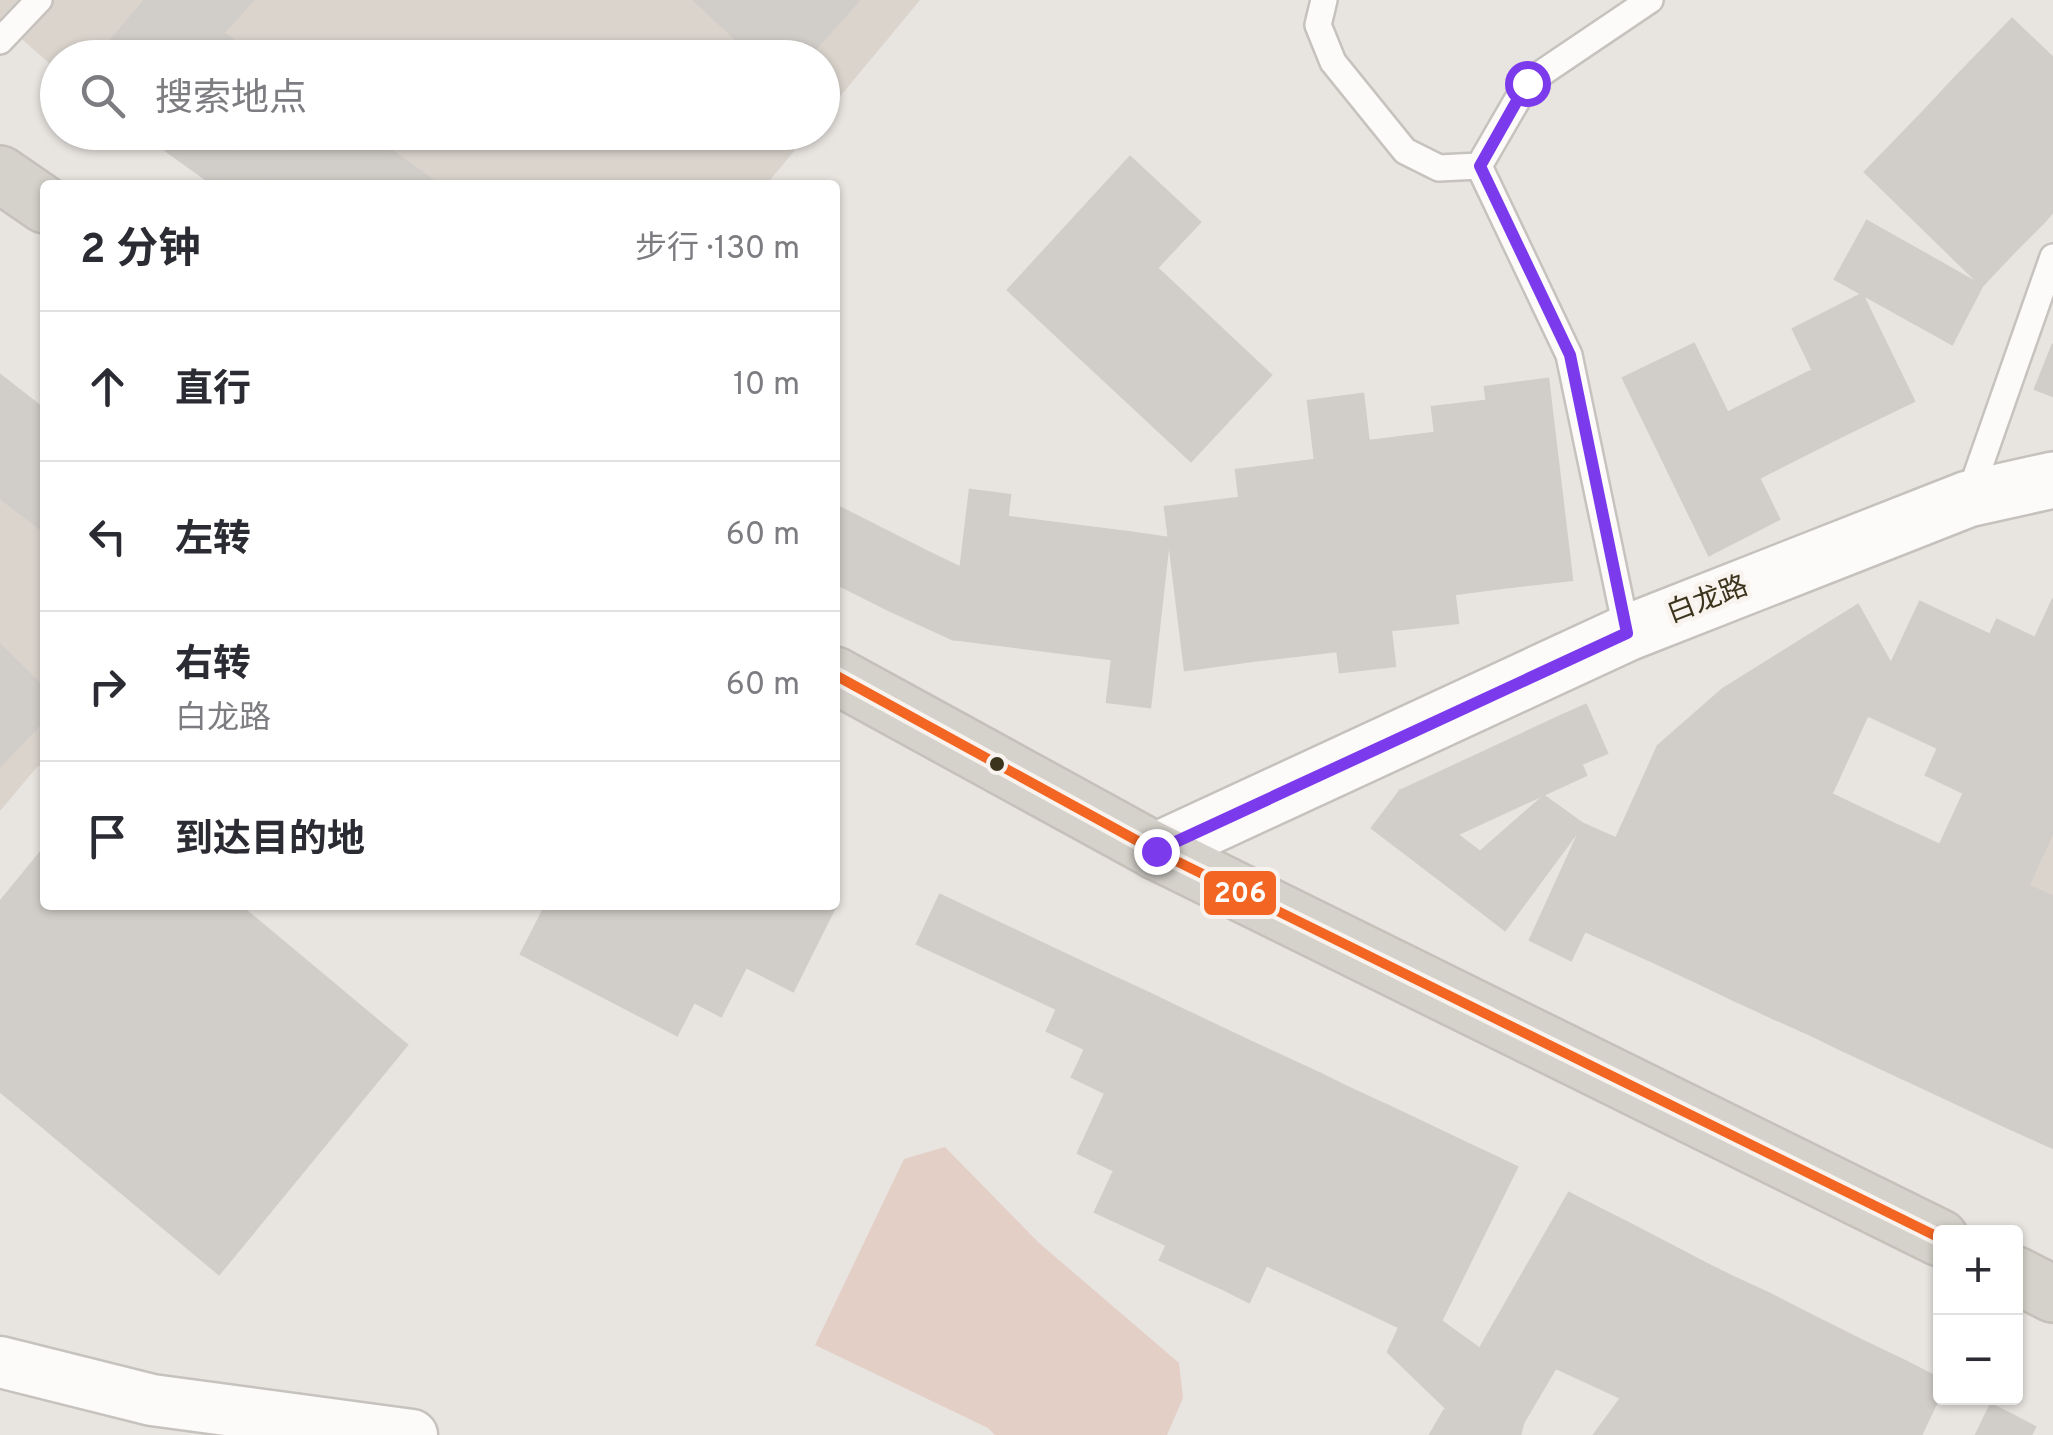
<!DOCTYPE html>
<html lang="zh">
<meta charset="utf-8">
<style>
:root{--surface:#fff;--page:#f7f7f7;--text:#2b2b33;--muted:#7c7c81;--line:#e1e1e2}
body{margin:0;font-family:Overpass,"Noto Sans SC",sans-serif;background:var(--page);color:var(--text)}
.controls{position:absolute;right:30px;bottom:30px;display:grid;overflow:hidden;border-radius:10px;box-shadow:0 2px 8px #0004}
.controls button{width:90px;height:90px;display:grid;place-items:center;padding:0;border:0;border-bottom:2px solid var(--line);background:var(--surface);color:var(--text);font:50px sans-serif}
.stop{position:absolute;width:30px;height:30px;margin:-22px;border:8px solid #7c3aed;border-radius:50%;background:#fff}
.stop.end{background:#7c3aed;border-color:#fff;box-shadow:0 2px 10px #0008}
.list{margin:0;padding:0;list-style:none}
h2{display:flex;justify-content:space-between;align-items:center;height:130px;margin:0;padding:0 40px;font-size:42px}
h2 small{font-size:32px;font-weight:400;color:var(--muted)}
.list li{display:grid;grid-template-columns:65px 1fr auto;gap:30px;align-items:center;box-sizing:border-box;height:150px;padding:0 40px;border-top:2px solid var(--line)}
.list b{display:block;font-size:38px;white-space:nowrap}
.list p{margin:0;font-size:32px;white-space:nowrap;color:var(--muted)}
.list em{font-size:32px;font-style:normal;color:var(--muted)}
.icon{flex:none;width:55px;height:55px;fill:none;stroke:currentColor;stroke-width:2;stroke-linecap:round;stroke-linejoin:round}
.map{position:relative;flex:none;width:2053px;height:1435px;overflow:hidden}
.search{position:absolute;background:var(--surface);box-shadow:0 2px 8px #0004;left:40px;top:40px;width:800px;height:110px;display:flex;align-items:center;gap:25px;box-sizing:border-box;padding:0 35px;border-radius:55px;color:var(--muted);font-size:38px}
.panel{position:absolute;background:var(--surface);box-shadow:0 2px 8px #0004;left:40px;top:180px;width:800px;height:730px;border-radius:10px}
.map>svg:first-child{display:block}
</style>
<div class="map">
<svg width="2053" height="1435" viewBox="0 0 2053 1435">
<rect width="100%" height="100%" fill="#e8e4e0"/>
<path fill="#dad4cd" d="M0,0H145L96,57L58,58L57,70L0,20Z
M187,0H920L823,117L822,58L260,57L223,33Z
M366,133H809L766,185H440Z
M0,375L45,410V763L37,767L0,811Z
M2053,832V897L2028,886Z"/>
<path fill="#e4cfc7" d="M945,1147L1038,1242L1179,1363L1183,1398L1167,1435H995L988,1428L815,1345L904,1159Z"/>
<path fill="#d1cdc8" stroke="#d1cdc9" stroke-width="2.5" d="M145,0H187L146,58H96Z
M187,0L213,24L190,58H146Z
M187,0H253L223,33Z
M694,0H859L807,58H756Z
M2012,19L2053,58V113L1985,47Z
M213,24L223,33L260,58H190Z
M1985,47L2053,113V176L1953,80Z
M1953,80L2053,176V212L2043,223L1926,109Z
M1926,109L2043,223L2014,252L1897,139Z
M140,132H252L214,185Z
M252,132H299L261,185H214Z
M299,132H366L392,151L367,185H261Z
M1897,139L2014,252L1982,286L1865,172Z
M392,151L435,182L432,185H367Z
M1130,157L1200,222L1076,354L1008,290Z
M1867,221L1982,286L1952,344L1835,279Z
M1157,268L1271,375L1191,461L1076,354Z
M1862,294L1914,401L1844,435L1793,329Z
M1694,344L1779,519L1709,555L1623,378Z
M2053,344V396L2035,389Z
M1813,370L1844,435L1759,478L1727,413Z
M0,375L45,410V532L0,498Z
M1548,379L1572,580L1509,587L1485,387Z
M1363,394L1395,666L1340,672L1308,401Z
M1486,401L1509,587L1454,594L1432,407Z
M1435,433L1458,623L1392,630L1369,441Z
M1315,460L1338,651L1259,660L1236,470Z
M970,490L1010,495L993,644L952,639Z
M1240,498L1259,660L1185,670L1165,507Z
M835,505L849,512L835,540Z
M849,512L924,550L893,612L835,583V540Z
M1008,517L1127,532L1112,659L993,644Z
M1127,532L1169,538L1150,707L1107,702Z
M924,550L961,568L952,639L893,612Z
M2053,599V707L1981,864L1940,845Z
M1920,602L1990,635L1997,620L2035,638L1964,793L1926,775L1938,748L1867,715Z
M1858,605L1891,664L1852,749L1723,689Z
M0,645L45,689V719L0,766Z
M1723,689L1852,749L1819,821L1658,746Z
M1586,705L1607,753L1581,764L1561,716Z
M2053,707V832L2028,886L1981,864Z
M1561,716L1586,775L1458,834L1400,791Z
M1658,746L1819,821L1776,914L1616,839Z
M1400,791L1480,852L1452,889L1372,828Z
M1831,794L1869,812L1773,1018L1736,1001Z
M1544,796L1583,824L1505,930L1452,889L1480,852Z
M1869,812L1901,827L1807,1033L1773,1018Z
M1583,824L1626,843L1571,960L1530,940Z
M1901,827L1940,845L1844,1051L1807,1033Z
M1626,843L1687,872L1647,959L1585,931Z
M1940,845L1999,872L1904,1079L1844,1051Z
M45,847V905H239L407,1045L219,1274L0,1091V902Z
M1687,872L1730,893L1690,979L1647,959Z
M1999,872L2053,897V1038L2011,1129L1904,1079Z
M1730,893L1776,914L1736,1001L1690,979Z
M940,895L1118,979L1085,1049L1047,1031L1057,1009L917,944Z
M546,905H832L835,907L793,991L746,967L721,1016L694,1002L677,1035L521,954Z
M1118,979L1151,994L1105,1093L1072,1077Z
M1151,994L1188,1012L1115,1171L1078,1153Z
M1188,1012L1260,1046L1167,1245L1095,1212Z
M2053,1038V1148L2011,1129Z
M1260,1046L1321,1074L1221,1288L1160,1260Z
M1321,1074L1349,1088L1249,1302L1221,1288Z
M1349,1088L1384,1104L1301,1281L1266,1265Z
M1384,1104L1481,1150L1399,1327L1301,1281Z
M1481,1150L1517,1167L1441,1321L1412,1300Z
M1569,1193L1638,1228L1523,1423L1459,1385Z
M1638,1228L1703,1262L1621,1398L1556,1368Z
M1703,1262L1735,1278L1650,1423L1621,1398Z
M1735,1278L1770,1294L1690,1435H1665L1650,1423Z
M1770,1294L1805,1312L1745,1435H1690Z
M1412,1300L1480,1349L1446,1408L1388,1352Z
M1805,1312L1869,1344L1825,1435H1745Z
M1869,1344L1907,1362L1871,1435H1825Z
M1907,1362L1940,1379V1395L1921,1435H1871Z
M1459,1385L1523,1423L1520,1435H1430Z
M1621,1398L1650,1423L1665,1435H1594Z
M1991,1404L2035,1427L2031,1435H1976Z"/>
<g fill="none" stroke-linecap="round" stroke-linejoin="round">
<defs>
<path id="lane" d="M1324,0L1318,25L1333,62L1405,151L1439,168L1479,166
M0,41L39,0
M1479,166L1569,355L1627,633
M1479,166L1527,83L1650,0
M1968,499L2053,257"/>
<path id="street" d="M0,1362L152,1400L412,1435"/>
<path id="secondary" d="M1156,851L1627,633L1968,499L2053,480"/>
<path id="primary" d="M0,174L45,205
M835,675L1156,851L1940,1238
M2016,1275L2053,1294"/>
</defs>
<use href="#lane" stroke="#c6c2be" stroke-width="30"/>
<use href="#street" stroke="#c6c2be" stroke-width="55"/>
<use href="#secondary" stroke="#c5c1bc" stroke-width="60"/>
<use href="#primary" stroke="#c5c1ba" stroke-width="60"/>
<use href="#lane" stroke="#fcfbfa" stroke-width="25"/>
<use href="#street" stroke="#fcfbfa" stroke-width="50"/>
<use href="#secondary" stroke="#fcfbfa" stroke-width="55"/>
<use href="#primary" stroke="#d5d2cb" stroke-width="55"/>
<defs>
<path id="bus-1" d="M835,675L1156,851L1940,1238"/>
</defs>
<use href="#bus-1" stroke="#f8f3ee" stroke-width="18"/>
<use href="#bus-1" stroke="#f26522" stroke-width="10"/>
</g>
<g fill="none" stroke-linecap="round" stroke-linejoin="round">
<path stroke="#7c3aed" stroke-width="12" d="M1156,851L1627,633L1570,355L1480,166L1527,83"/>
</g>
<circle fill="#3c341d" stroke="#f8f3ee" stroke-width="4" cx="997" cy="764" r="9"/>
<g text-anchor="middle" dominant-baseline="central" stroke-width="9" stroke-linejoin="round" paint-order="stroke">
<g font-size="28" fill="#3c341d" stroke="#f8f3ee">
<text transform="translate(1708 601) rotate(-21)">白龙路</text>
</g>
</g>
<rect stroke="#f8f3ee" stroke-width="4" x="1202" y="869" width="76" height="48" rx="10" fill="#f26522"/>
<g font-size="28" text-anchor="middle" font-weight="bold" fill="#fff">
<text x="1240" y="902">206</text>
</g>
</svg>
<div class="controls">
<button>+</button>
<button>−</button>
</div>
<div class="stop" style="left:1527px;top:83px"></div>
<div class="stop end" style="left:1156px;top:851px"></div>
<div class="search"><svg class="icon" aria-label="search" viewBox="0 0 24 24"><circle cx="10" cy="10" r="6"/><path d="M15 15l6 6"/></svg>搜索地点</div>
<section class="panel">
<h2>2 分钟<small>步行 · 130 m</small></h2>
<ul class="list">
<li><svg class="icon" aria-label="ahead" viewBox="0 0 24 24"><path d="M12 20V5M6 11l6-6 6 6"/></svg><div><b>直行</b></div><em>10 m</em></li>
<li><svg class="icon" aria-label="left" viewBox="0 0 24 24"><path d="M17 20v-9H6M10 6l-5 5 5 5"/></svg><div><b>左转</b></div><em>60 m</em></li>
<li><svg class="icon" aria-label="right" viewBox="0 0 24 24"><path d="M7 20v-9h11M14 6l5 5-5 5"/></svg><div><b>右转</b><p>白龙路</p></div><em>60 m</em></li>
<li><svg class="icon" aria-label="arrive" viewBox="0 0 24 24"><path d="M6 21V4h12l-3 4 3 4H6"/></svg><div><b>到达目的地</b></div></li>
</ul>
</section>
</div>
